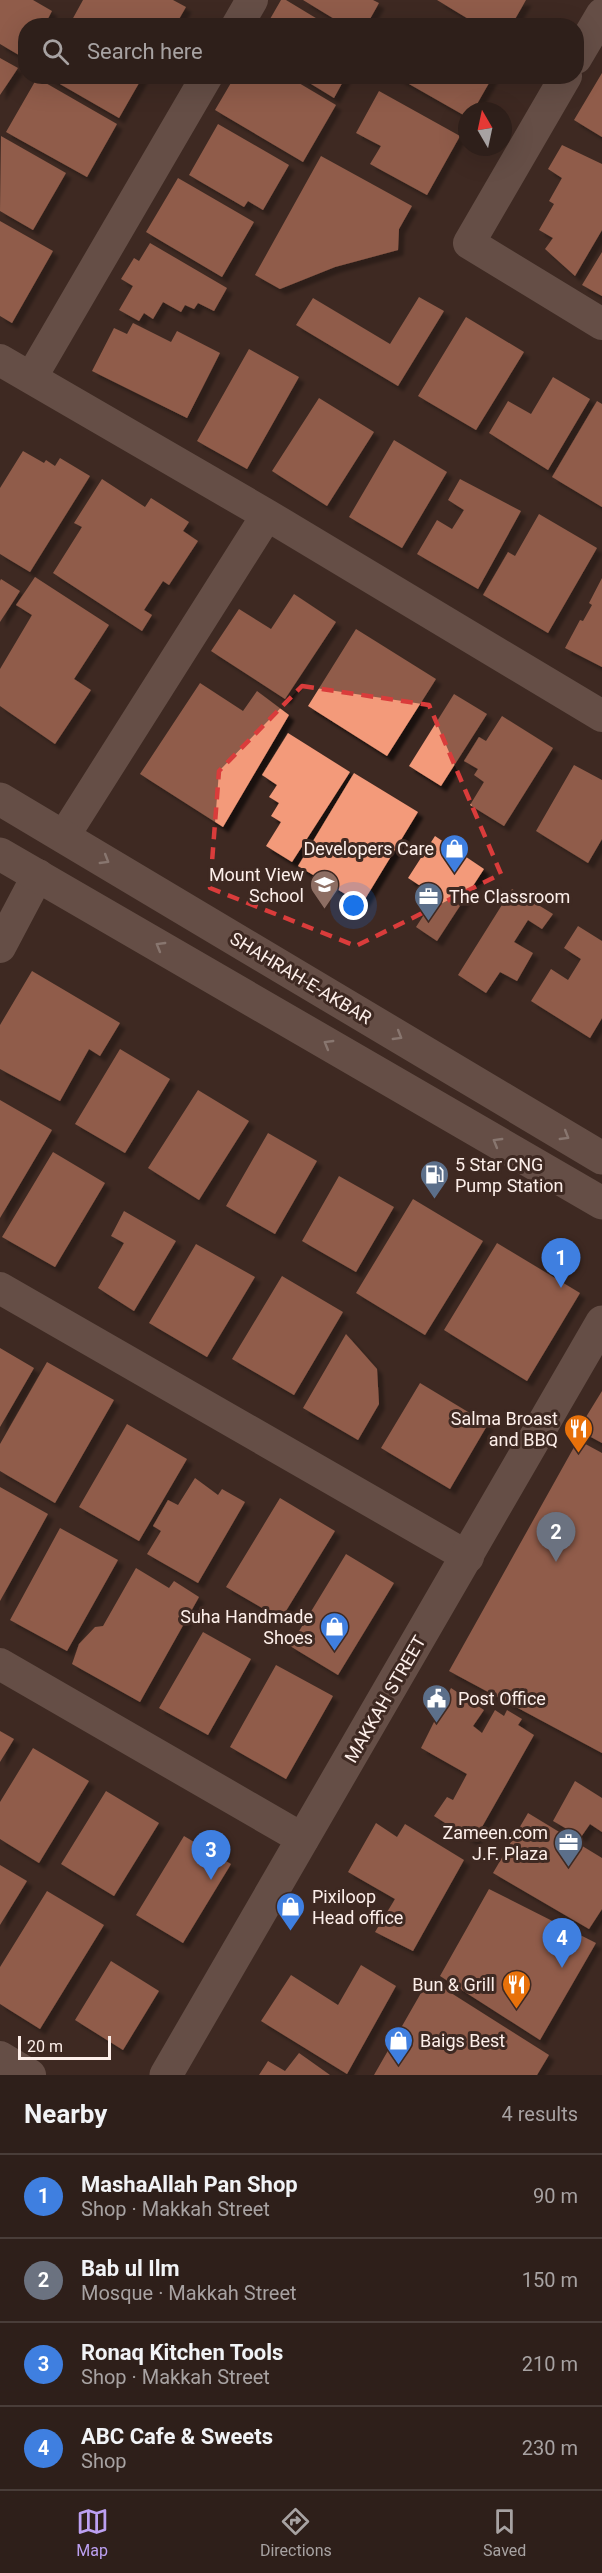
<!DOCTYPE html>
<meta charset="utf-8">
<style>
:root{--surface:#2e1f1a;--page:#3a2c27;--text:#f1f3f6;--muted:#a7a2a2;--line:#493d39;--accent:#bca0f2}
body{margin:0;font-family:Roboto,sans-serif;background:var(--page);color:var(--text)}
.compass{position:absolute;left:458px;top:102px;width:54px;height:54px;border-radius:50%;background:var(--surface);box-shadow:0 6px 24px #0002;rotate:351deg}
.scale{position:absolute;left:18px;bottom:15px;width:93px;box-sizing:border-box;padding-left:6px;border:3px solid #fdefea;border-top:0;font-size:16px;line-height:21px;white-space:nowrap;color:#fdefea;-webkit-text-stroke:4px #3e2922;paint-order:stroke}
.you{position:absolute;left:354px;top:906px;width:21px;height:21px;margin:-15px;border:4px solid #fff;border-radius:50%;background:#1a73e8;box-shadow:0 0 0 9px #1a73e833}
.badge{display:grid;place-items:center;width:39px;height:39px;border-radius:50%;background:var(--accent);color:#fff;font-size:20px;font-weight:700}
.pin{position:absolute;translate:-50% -50px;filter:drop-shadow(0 2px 3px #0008)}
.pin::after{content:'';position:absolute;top:32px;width:21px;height:18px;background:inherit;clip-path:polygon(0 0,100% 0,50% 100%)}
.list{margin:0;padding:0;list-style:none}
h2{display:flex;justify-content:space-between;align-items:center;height:78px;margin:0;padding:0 24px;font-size:26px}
h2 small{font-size:20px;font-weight:400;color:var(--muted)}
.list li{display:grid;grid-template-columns:39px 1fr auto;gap:18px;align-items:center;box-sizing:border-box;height:84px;padding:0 24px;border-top:2px solid var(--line)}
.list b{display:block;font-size:22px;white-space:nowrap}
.list p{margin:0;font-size:20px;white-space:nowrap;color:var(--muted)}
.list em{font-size:20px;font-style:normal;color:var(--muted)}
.icon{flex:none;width:33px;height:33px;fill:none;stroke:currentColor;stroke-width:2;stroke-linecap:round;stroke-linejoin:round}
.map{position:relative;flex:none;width:602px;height:2075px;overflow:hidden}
.search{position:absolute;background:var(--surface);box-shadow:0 6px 24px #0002;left:18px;right:18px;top:18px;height:66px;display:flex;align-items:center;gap:15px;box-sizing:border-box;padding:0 21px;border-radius:24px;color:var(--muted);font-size:22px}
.sheet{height:414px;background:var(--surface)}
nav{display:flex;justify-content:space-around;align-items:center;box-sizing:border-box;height:84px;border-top:2px solid var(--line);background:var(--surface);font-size:16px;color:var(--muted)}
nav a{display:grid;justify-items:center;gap:3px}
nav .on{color:var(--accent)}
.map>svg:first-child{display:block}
</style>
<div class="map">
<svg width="602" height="2075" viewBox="0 0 602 2075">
<defs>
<filter id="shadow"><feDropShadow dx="5.5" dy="5.5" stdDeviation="1.5" flood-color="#0009"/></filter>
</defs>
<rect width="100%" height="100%" fill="#3e2922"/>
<path fill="#f39a7a" filter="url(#shadow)" d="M0,0H33L52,11L44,26H26L24,58L0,44Z
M83,0H173L186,7L175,26H82L72,20Z
M281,0H286L329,26H266Z
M303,0H373L379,3L366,26H346Z
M437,0H526L511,26H480Z
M426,18L438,26H422Z
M0,58L18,68L0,95Z
M602,73V137L574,120Z
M46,76H143L119,118Z
M235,76H287L336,105L303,162L215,110Z
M298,76H346L334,98Z
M395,76H493L473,111H467V117Z
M37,78L117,124L87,177L6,132Z
M379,91L460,136L427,195L370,164L381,146L356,133Z
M218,124L289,165L263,210L248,201L244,207L189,175Z
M1,136L66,173L33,230L0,211Z
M562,145L602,164V230L575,276L545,249L553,238L539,230L554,204L549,201L562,178L548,169Z
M321,156L412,206L399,229L398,250L335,267L280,289L255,275Z
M178,178L254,222L222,277L146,232Z
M0,221L53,251L12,323L0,316Z
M150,243L227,288L214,311L198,303L194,309L185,305L181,312L163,302L153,319L144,313L139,321L119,310L133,286L121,279L134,258L139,261Z
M602,252V296L582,285Z
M419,297L444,311L398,386L296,325L313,298L390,344Z
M466,317L524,352L476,430L418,396Z
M133,323L171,342L177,331L220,353L187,418L92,371L114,328L127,334Z
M249,349L299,377L247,469L197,441Z
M553,377L590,399L548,470L489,433L508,401L531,414Z
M319,398L374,432L327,506L272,471Z
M597,401L602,404V507L552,477Z
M394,440L447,472L402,548L349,517Z
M23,451L44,463L46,460L55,466L60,458L90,476L30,572L0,554V488Z
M102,479L145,507L151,498L189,522L183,531L198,541L169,585L163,581L144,610L152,615L142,631L53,573L82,527L74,523Z
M460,479L521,511L478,589L417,554L437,520L452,529L464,510L448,500Z
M539,514L597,548L548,633L483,595L508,552L515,556Z
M35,577L109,625L74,679L91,690L55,744L0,706V669L32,615L16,605Z
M602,578V667L565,648L580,620L583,621L592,605L589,603Z
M1,579L20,591L0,622V581Z
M294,594L336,622L285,699L211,651L239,609L271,629Z
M356,629L436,679L387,756L308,706Z
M200,683L243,711L257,691L289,715L223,827L140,774Z
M454,694L487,714L441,786L409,766Z
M502,716L553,748L504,826L470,805L484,782L474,775L478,769L464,761L479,737L486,741Z
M288,733L350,772L292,862L266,846L281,822L271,816L279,803L269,797L277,785L262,775Z
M574,765L602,780V839L588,863L536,831Z
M354,773L418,812L362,904L298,866Z
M435,836L484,869L437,941L416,927L436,896L408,878Z
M512,889L553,914L542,929L528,920L514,942L533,953L517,981L500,972L486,993L458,975Z
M578,926L602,941V1018L590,1038L531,1001L551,969L568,980L581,959L564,948Z
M32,971L120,1023L100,1056L89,1049L60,1101L0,1069V1025Z
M120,1049L170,1079L125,1153L75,1124Z
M198,1090L249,1121L199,1200L148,1168Z
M0,1100L52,1130L0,1218Z
M268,1133L317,1161L275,1234L226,1206Z
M53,1152L105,1183L55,1267L2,1237Z
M339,1176L394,1207L356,1272L302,1241Z
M413,1199L483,1241L425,1335L356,1293Z
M124,1211L176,1241L134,1311L98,1288L124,1243L111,1236Z
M497,1243L580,1293L527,1381L444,1330Z
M196,1244L255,1277L207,1357L149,1323Z
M282,1276L343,1312L294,1395L232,1359Z
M346,1334L377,1369L379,1404L358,1440L303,1408Z
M0,1348L34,1368L0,1427Z
M47,1362L114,1400L55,1503L0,1471V1444Z
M420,1383L488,1424L450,1489L381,1448Z
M602,1391V1443L578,1430Z
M127,1424L187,1459L139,1541L79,1507Z
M578,1440L602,1453V1753L449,1671Z
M195,1478L218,1495L222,1489L245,1502L198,1583L147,1554L161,1531L153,1526L168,1500L178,1505Z
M0,1487L48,1514L0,1601Z
M280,1498L335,1531L281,1619L226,1587Z
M60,1528L118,1560L67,1651L10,1620Z
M346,1554L394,1583L338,1675L290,1646Z
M136,1568L169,1588L174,1581L199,1597L140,1702L72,1664L79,1644L95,1627L103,1626Z
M203,1632L251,1659L208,1735L159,1708Z
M276,1665L333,1696L286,1779L230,1747Z
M451,1688L484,1710L473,1726L482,1733L495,1710L504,1716L507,1710L522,1719L518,1725L534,1735L474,1841L434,1816L447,1797L453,1800L467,1774L421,1748Z
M0,1731L14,1739L0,1762Z
M33,1748L89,1781L39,1863L0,1839V1802Z
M575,1781L602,1798V1832L590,1824L581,1837L553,1821Z
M106,1791L159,1823L114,1896L61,1864Z
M528,1813L602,1858V1909L589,1929L493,1873Z
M376,1823L397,1837L405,1824L464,1860L413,1951L375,1932L395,1899L348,1872Z
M184,1836L231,1864L183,1943L136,1915Z
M0,1865L27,1881L0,1925Z
M489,1889L596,1943L540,2040L440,1976Z
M47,1891L104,1925L40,2029L0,2004V1967Z
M111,1961L159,1991L123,2050L75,2020Z
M361,1965L396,1986L347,2074L261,2021L291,1975L338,2005Z
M429,1979L549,2055L537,2075H374Z
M299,2053L330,2075H259L268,2061L285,2071Z"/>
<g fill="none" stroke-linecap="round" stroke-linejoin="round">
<path stroke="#947b72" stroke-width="32" d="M237,26L252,0
M576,58L602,14
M566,76L469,243L602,324
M0,360L267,515L602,716
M31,378L207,76
M64,836L267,515
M0,947L38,875
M0,1288L468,1557
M0,1664L303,1839
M0,2057L30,2075"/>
<path stroke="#947b72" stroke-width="33" d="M0,799L602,1158
M0,854L602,1203
M166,2075L602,1322"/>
</g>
<defs><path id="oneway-chevron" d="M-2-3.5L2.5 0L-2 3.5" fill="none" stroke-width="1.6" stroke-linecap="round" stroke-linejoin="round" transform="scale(1.5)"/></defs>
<g stroke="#e3d2cc">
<use href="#oneway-chevron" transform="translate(105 860) rotate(31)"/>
<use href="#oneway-chevron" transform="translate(160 946) rotate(-150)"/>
<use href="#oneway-chevron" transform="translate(398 1036) rotate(31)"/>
<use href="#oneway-chevron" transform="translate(328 1044) rotate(-150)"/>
<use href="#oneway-chevron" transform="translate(565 1136) rotate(31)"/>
<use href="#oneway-chevron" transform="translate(497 1142) rotate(-150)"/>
</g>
<path d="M0 0H602V2075H0ZM302,686L429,705L501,874L356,946L210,888L219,771Z" fill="#3e2922" fill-opacity=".55" fill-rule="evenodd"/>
<path fill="none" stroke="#da3c3b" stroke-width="4.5" stroke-dasharray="12 8" stroke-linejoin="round" d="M302,686L429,705L501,874L356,946L210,888L219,771Z"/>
<defs>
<symbol id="shop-pin" viewBox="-11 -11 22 30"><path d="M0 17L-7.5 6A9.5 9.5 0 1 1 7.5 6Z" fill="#3f7fe0" stroke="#3e2922"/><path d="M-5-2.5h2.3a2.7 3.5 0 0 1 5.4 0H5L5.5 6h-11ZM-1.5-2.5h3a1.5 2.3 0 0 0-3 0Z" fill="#fff"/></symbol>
<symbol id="school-pin" viewBox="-11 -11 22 30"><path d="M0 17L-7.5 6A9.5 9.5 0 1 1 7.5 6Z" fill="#8d6e63" stroke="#3e2922"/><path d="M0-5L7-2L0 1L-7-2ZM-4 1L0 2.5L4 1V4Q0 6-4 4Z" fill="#fff"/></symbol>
<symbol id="office-pin" viewBox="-11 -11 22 30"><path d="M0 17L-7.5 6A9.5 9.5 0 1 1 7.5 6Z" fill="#5c6f8a" stroke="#3e2922"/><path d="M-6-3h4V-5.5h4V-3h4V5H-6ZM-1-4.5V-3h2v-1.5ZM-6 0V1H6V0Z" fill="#fff"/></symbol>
<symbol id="fuel-pin" viewBox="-11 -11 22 30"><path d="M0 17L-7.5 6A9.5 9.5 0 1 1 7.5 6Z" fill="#5c6f8a" stroke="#3e2922"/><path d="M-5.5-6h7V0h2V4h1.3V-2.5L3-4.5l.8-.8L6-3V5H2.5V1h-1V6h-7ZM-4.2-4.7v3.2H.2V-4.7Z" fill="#fff"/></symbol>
<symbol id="restaurant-pin" viewBox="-11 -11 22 30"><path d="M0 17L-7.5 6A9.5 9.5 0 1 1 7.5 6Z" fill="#e8710a" stroke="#3e2922"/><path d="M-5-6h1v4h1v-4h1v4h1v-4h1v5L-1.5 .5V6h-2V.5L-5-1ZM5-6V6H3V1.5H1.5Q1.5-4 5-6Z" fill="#fff"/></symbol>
<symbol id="civic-pin" viewBox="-11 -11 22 30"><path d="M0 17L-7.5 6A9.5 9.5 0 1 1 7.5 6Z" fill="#5c6f8a" stroke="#3e2922"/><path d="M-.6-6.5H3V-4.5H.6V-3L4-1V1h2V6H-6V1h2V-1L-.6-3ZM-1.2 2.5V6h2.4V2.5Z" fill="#fff"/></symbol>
</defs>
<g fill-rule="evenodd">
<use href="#shop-pin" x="438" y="832" width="33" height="45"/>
<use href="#school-pin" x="308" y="868" width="33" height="45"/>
<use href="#office-pin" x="412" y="880" width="33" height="45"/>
<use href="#fuel-pin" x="418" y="1158" width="33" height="45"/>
<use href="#restaurant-pin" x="562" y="1412" width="33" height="45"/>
<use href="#shop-pin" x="318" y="1610" width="33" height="45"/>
<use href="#civic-pin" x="420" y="1682" width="33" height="45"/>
<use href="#office-pin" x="552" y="1826" width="33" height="45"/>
<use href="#shop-pin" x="274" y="1890" width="33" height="45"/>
<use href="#restaurant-pin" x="500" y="1968" width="33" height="45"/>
<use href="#shop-pin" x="382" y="2024" width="33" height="45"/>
</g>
<g text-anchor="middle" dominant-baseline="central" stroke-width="6" stroke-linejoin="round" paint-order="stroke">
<g font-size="18" fill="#fdefea" stroke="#3e2922" text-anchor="end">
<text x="434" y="848">Developers Care</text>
<text x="304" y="874">Mount View<tspan x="304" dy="21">School</tspan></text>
<text x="449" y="896" text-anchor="start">The Classroom</text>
<text x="455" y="1164" text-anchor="start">5 Star CNG<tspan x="455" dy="21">Pump Station</tspan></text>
<text x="558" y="1418">Salma Broast<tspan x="558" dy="21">and BBQ</tspan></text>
<text x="313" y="1616">Suha Handmade<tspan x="313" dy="21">Shoes</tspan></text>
<text x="458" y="1698" text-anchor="start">Post Office</text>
<text x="548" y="1832">Zameen.com<tspan x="548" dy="21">J.F. Plaza</tspan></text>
<text x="312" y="1896" text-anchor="start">Pixiloop<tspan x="312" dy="21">Head office</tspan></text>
<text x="495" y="1984">Bun &amp; Grill</text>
<text x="420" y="2040" text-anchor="start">Baigs Best</text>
</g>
<g font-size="18" fill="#fdefea" stroke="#3e2922">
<text transform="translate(301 978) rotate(31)">SHAHRAH-E-AKBAR</text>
<text transform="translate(385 1699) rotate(-60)">MAKKAH STREET</text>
</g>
</g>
</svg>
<svg class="compass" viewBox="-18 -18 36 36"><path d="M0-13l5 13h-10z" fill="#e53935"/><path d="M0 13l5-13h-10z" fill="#a7a2a2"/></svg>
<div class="scale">20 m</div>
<div class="you"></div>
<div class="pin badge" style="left:561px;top:1288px;background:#3f7fe0">1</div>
<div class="pin badge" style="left:556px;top:1562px;background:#6b7280">2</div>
<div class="pin badge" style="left:211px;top:1880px;background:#3f7fe0">3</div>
<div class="pin badge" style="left:562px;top:1968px;background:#3f7fe0">4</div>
<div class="search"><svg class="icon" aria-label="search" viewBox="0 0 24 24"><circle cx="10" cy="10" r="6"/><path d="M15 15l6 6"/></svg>Search here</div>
</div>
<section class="sheet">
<h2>Nearby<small>4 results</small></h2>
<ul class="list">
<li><span class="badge" style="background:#3f7fe0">1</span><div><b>MashaAllah Pan Shop</b><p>Shop · Makkah Street</p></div><em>90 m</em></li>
<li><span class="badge" style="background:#6b7280">2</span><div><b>Bab ul Ilm</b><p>Mosque · Makkah Street</p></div><em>150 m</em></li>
<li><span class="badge" style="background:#3f7fe0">3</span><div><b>Ronaq Kitchen Tools</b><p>Shop · Makkah Street</p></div><em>210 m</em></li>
<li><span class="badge" style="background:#3f7fe0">4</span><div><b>ABC Cafe &amp; Sweets</b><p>Shop</p></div><em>230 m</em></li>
</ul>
</section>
<nav>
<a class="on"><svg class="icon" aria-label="map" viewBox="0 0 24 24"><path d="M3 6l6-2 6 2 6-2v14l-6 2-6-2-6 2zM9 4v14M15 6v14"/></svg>Map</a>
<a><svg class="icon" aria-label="directions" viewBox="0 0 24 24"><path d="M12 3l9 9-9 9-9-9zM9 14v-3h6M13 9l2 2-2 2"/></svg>Directions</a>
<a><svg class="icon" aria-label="saved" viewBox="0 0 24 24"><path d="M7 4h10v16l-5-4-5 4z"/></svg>Saved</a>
</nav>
